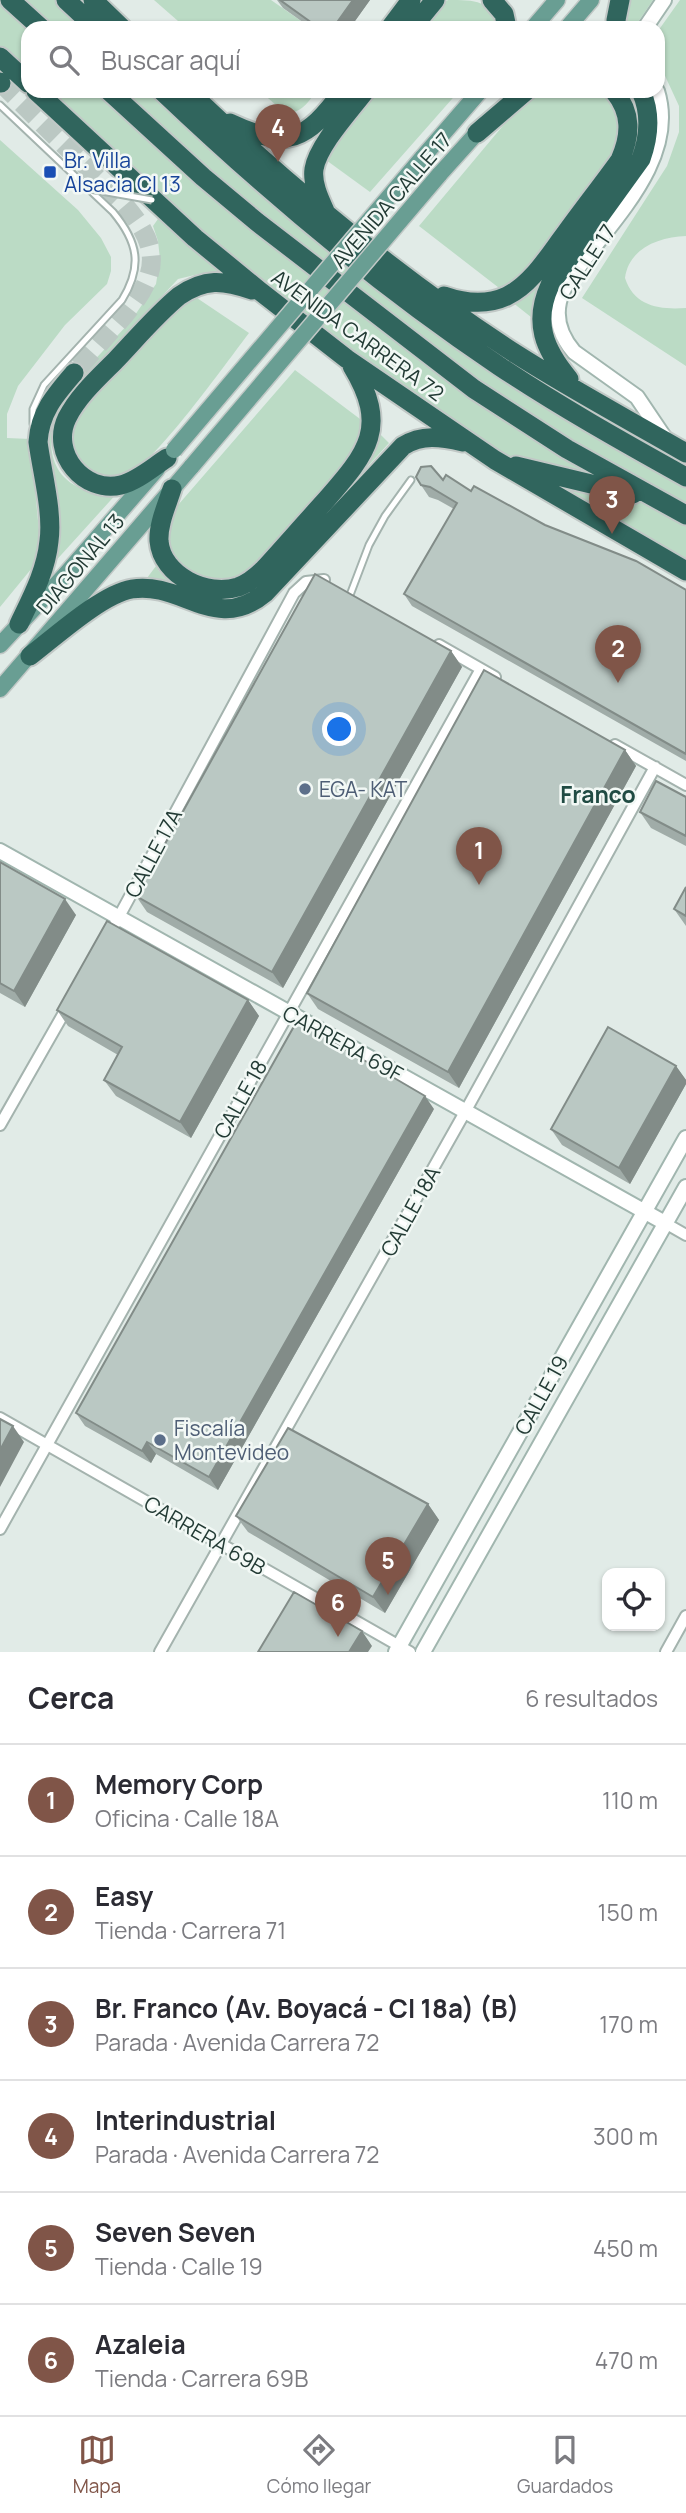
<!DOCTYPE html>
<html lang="es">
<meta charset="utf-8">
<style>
:root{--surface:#fff;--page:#f2f2f3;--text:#2b2b33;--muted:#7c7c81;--line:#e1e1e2;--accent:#805548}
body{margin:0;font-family:Manrope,sans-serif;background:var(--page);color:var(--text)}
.controls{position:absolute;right:21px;bottom:21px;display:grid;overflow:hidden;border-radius:14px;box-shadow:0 2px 5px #0004}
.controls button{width:63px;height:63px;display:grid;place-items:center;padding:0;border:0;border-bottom:2px solid var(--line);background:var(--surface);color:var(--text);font:35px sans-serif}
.you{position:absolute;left:340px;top:730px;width:24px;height:24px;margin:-18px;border:5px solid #fff;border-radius:50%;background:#1a73e8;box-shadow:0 0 0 10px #1a73e833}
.badge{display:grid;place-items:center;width:46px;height:46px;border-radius:50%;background:var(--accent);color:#fff;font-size:23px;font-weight:700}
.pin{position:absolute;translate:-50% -58px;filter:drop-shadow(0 2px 4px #0008)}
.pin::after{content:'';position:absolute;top:37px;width:24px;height:21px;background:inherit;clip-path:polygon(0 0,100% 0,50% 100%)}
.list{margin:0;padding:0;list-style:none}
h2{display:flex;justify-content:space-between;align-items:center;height:91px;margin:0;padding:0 28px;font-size:30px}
h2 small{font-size:23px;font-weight:400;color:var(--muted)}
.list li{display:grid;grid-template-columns:46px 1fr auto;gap:21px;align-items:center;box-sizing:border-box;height:112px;padding:0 28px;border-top:2px solid var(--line)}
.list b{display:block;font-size:26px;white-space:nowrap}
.list p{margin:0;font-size:23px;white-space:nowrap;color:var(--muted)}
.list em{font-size:23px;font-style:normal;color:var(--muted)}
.icon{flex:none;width:38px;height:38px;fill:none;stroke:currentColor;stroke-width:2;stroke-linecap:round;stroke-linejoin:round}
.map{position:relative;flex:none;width:686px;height:1652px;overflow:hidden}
.search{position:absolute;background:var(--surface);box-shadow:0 2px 5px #0004;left:21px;right:21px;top:21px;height:77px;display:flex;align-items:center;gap:18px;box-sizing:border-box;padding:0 24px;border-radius:21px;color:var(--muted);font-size:26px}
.sheet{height:763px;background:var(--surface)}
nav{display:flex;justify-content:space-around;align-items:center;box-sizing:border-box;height:98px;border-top:2px solid var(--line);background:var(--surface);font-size:19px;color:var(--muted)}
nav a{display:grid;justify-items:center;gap:4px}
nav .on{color:var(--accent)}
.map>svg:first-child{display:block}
</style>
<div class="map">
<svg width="686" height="1652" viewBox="0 0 686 1652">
<rect width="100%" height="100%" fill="#e1ebe7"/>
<path fill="#bbdbc5" d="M0,0L31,28H28V72L0,47Z
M23,0H56L86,28H53Z
M154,0H271L311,28H186Z
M448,0C476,0 490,0 500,28H422L439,6Z
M627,0H653L634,28H626Z
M680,0H686V236C659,237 629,248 625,278C634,306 659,310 686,308V366L582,298L667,166L679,132V106L660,65L658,31Z
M49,91H100L253,227L613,482L499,454L361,357L229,256Z
M122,91H153L289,214L686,485V508L479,384L242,201Z
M260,91H316C308,103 302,112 286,114Z
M374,91H459L370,192L326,160Z
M536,91H605L621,122L620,143L611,160L543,253L503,291L419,226L527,97Z
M622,91H629C640,111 637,136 631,158L543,284L536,309V321L512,302L537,280L627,155C634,132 635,112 622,91Z
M0,140L78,210L101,238L111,257V271L107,284L65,325L18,386L7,414V438L30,439L40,541L32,568L0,607Z
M158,219L226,276L207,272L178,279L61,404C46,432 45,474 81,488C92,493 107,491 119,491L52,565L45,441L57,400L131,321L156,284L160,259L158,241L153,226Z
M194,296L249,333C226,363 154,465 125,476C115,480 103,477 93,475L70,449L75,416L175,310Z
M295,370L368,425L356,454L252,570C224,587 189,587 173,554C170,547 166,535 167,527C167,522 171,517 172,512Z
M377,431L389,443L265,579L238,597L220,600L205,599L147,578L156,566C168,590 204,594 228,594Z
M558,486L655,503L686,523V559Z"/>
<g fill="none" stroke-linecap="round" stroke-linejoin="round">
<path stroke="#bbc8c3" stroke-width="19" stroke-dasharray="19 10" stroke-linecap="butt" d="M1,83L121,201C166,251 158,277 117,324C103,340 88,357 74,373"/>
<defs>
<path id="lane" d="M0,105L113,212C138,242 143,266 122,300L44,385L33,409V424
M350,595L369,545L385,516L411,480"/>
<path id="street" d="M439,645L495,677
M615,745L686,785
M115,924L294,593L306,582L324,580
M0,1125L69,1004
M665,1223L686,1235
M0,1418L410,1652
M0,1529L481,669
M160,1652L465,1112L655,767
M666,1652L686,1616"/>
<path id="secondary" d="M645,28L664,0
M657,91C677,155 619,213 583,261C574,274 562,286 559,302C555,320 562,338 574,352L637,397L666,440
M0,851L665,1223
M396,1652L686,1138
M423,1652L686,1187"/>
<path id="primary" d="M533,28L557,0
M567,28L591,0
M422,158L480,91
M439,175L484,125
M0,645L65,575L157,469
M0,689L192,466"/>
<path id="highway" d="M10,0L41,28
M66,0L96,28
M93,0L122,28
M492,0L504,14L507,28
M390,28L411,0
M412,28L435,0
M617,28L616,20L620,0
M0,57L28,83
M0,82L1,83
M36,91L195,238L261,292L347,359L495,460L686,571
M109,91L203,177L257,222L474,389L567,449L686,515
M162,91C267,191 378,285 499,366C559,406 623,442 686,477
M188,91C288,186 400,279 516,354C571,389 629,420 686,453
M230,123C288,150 306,141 343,91
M477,133L526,91
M325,211C319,198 312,183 314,169C318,145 350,111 365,91
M444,296C464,303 486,306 507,296C532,284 549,255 565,234C583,209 602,185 620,160C631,135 632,113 614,91
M569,379C544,349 533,322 550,285L641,159C649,137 651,113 641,91
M167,458C153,467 137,481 121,485C84,494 50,453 67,418C78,396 98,378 115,361C136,339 156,315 179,296C205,278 223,280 252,290
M516,466L633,494
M172,489C167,505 158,524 159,541C162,576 207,597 238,587C249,583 256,577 264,569C285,546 305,523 326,500C368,452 389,427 352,366
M19,624C32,597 46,571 49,541C53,512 42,472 38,442C40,412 55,395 74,373
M30,656C55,637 102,594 132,589C182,581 216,634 265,593L403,446C422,434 441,437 463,442"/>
</defs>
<use href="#lane" stroke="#a4b3ae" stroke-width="9"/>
<use href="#street" stroke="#a4b3ae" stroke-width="14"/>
<use href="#secondary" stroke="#a1b6af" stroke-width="18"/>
<use href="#primary" stroke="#c1c8c6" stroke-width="19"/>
<use href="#highway" stroke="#c1c8c6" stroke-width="23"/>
<use href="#lane" stroke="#fff" stroke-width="5"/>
<use href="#street" stroke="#fff" stroke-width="10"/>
<use href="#secondary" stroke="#fff" stroke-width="14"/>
<use href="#primary" stroke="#699e93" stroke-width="16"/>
<use href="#highway" stroke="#30655d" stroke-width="19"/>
<defs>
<path id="lane-bridge" d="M90,189L152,200"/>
<path id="primary-bridge" d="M174,450L422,158
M192,466L439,175"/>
</defs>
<use href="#lane-bridge" stroke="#a4b3ae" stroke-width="9" stroke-linecap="butt"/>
<use href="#primary-bridge" stroke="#c1c8c6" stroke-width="19" stroke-linecap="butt"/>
<use href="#lane-bridge" stroke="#fff" stroke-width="5"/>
<use href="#primary-bridge" stroke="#699e93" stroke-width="16"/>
</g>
<path fill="#a0aca8" d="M277,0H370L350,28H311L283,8Z
M443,480L471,491L686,590V761L412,606L404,594L454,509L438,500L429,497L421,485Z
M451,651L462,667L283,988L147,912L136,896Z
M625,750L636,766L459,1088L318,1009L307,993Z
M686,797V846L651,828L640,812Z
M0,862L76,915L25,1007L0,993Z
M686,887V926L674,909Z
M248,1000L259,1016L191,1138L116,1096L104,1080L118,1055L68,1026L57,1010Z
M676,1066L686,1080V1084L630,1184L562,1145L551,1129Z
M434,1109L218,1490L156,1454L151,1463L85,1426L76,1413Z
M428,1504L439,1520L385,1613L248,1532L236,1516Z"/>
<path fill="#828c88" d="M353,0H370L350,28H333Z
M451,651L462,667L283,988L272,972Z
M625,750L636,766L459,1088L448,1072Z
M65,899L76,915L25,1007L14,991Z
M248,1000L259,1016L191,1138L180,1122Z
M676,1066L686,1080V1084L630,1184L619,1168Z
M425,1096L434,1109L218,1490L209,1477Z
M13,1426L24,1442L0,1487V1450Z
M147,1442L156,1454L151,1463L142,1451Z
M428,1504L439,1520L385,1613L373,1597Z
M362,1631L372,1646L368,1652H349Z"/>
<path fill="#bac8c3" stroke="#828c88" stroke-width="2" d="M280,0H353L333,28H319Z
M431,466L443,480L446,475L471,491L474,486L545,525L636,561L686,590V754L404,594L457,503L430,487L421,485L416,477L421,467Z
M315,574L451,651L272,972L136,896Z
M484,670L625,750L448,1072L307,993Z
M656,781L686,797V836L640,812Z
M0,862L65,899L14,991L0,983Z
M686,887V916L674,909Z
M107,921L248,1000L180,1122L104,1080L122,1047L57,1010Z
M297,1021L425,1096L209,1477L147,1442L142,1451L76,1413Z
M608,1027L676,1066L619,1168L551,1129Z
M0,1419L13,1426L0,1450Z
M288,1428L428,1504L373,1597L236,1516Z
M294,1592L362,1631L349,1652H258Z"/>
<rect fill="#1a4fb4" stroke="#f2f8f5" stroke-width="2.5" x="43" y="165" width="14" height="14" rx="3.5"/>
<g fill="#5c6f8a" stroke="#f2f8f5" stroke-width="2.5">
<circle cx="305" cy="789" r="7"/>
<circle cx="160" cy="1440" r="7"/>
</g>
<g text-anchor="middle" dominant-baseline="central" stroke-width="5" stroke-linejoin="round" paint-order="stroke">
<g font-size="21" fill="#164399" stroke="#f2f8f5" text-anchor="start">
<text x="64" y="160">Br. Villa<tspan x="64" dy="24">Alsacia Cl 13</tspan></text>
</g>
<g font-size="21" fill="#233b35" stroke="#f2f8f5">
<text transform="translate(391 200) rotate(-49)">AVENIDA CALLE 17</text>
<text transform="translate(587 262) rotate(-57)">CALLE 17</text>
<text transform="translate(358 335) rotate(36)">AVENIDA CARRERA 72</text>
<text transform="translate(80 564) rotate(-50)">DIAGONAL 13</text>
<text transform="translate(153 853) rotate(-62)">CALLE 17A</text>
<text transform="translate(343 1043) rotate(29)">CARRERA 69F</text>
<text transform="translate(240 1099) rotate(-61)">CALLE 18</text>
<text transform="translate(410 1211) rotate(-61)">CALLE 18A</text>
<text transform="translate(541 1395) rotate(-61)">CALLE 19</text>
<text transform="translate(205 1535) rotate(30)">CARRERA 69B</text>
</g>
<g font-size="21" fill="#4e5e75" stroke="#f2f8f5" text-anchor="start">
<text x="319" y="789">EGA- KAT</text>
<text x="174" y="1428">Fiscalía<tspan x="174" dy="24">Montevideo</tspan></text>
</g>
<g font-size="23" font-weight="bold" fill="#204b43" stroke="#f2f8f5">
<text x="598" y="794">Franco</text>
</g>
</g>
</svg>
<div class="controls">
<button><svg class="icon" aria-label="locate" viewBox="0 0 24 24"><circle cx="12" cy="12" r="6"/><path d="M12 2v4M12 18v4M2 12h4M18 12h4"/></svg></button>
</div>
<div class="you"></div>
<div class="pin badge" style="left:479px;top:885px">1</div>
<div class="pin badge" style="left:618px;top:683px">2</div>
<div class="pin badge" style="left:612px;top:534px">3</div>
<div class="pin badge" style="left:278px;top:162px">4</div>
<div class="pin badge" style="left:388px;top:1595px">5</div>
<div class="pin badge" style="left:338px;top:1637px">6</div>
<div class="search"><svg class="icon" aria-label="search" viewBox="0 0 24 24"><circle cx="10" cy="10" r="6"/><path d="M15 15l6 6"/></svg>Buscar aquí</div>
</div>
<section class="sheet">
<h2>Cerca<small>6 resultados</small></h2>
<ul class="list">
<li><span class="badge">1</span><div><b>Memory Corp</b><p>Oficina · Calle 18A</p></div><em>110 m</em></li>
<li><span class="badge">2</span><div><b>Easy</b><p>Tienda · Carrera 71</p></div><em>150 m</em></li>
<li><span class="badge">3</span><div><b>Br. Franco (Av. Boyacá - Cl 18a) (B)</b><p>Parada · Avenida Carrera 72</p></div><em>170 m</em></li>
<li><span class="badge">4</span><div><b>Interindustrial</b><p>Parada · Avenida Carrera 72</p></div><em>300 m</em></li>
<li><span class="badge">5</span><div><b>Seven Seven</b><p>Tienda · Calle 19</p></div><em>450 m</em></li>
<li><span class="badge">6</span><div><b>Azaleia</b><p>Tienda · Carrera 69B</p></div><em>470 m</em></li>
</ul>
</section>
<nav>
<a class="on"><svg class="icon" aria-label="map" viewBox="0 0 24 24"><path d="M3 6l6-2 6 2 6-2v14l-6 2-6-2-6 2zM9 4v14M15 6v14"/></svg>Mapa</a>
<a><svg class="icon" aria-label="directions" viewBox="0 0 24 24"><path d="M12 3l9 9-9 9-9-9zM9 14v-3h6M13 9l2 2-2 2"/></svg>Cómo llegar</a>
<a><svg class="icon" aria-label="saved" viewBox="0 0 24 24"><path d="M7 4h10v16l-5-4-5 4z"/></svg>Guardados</a>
</nav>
